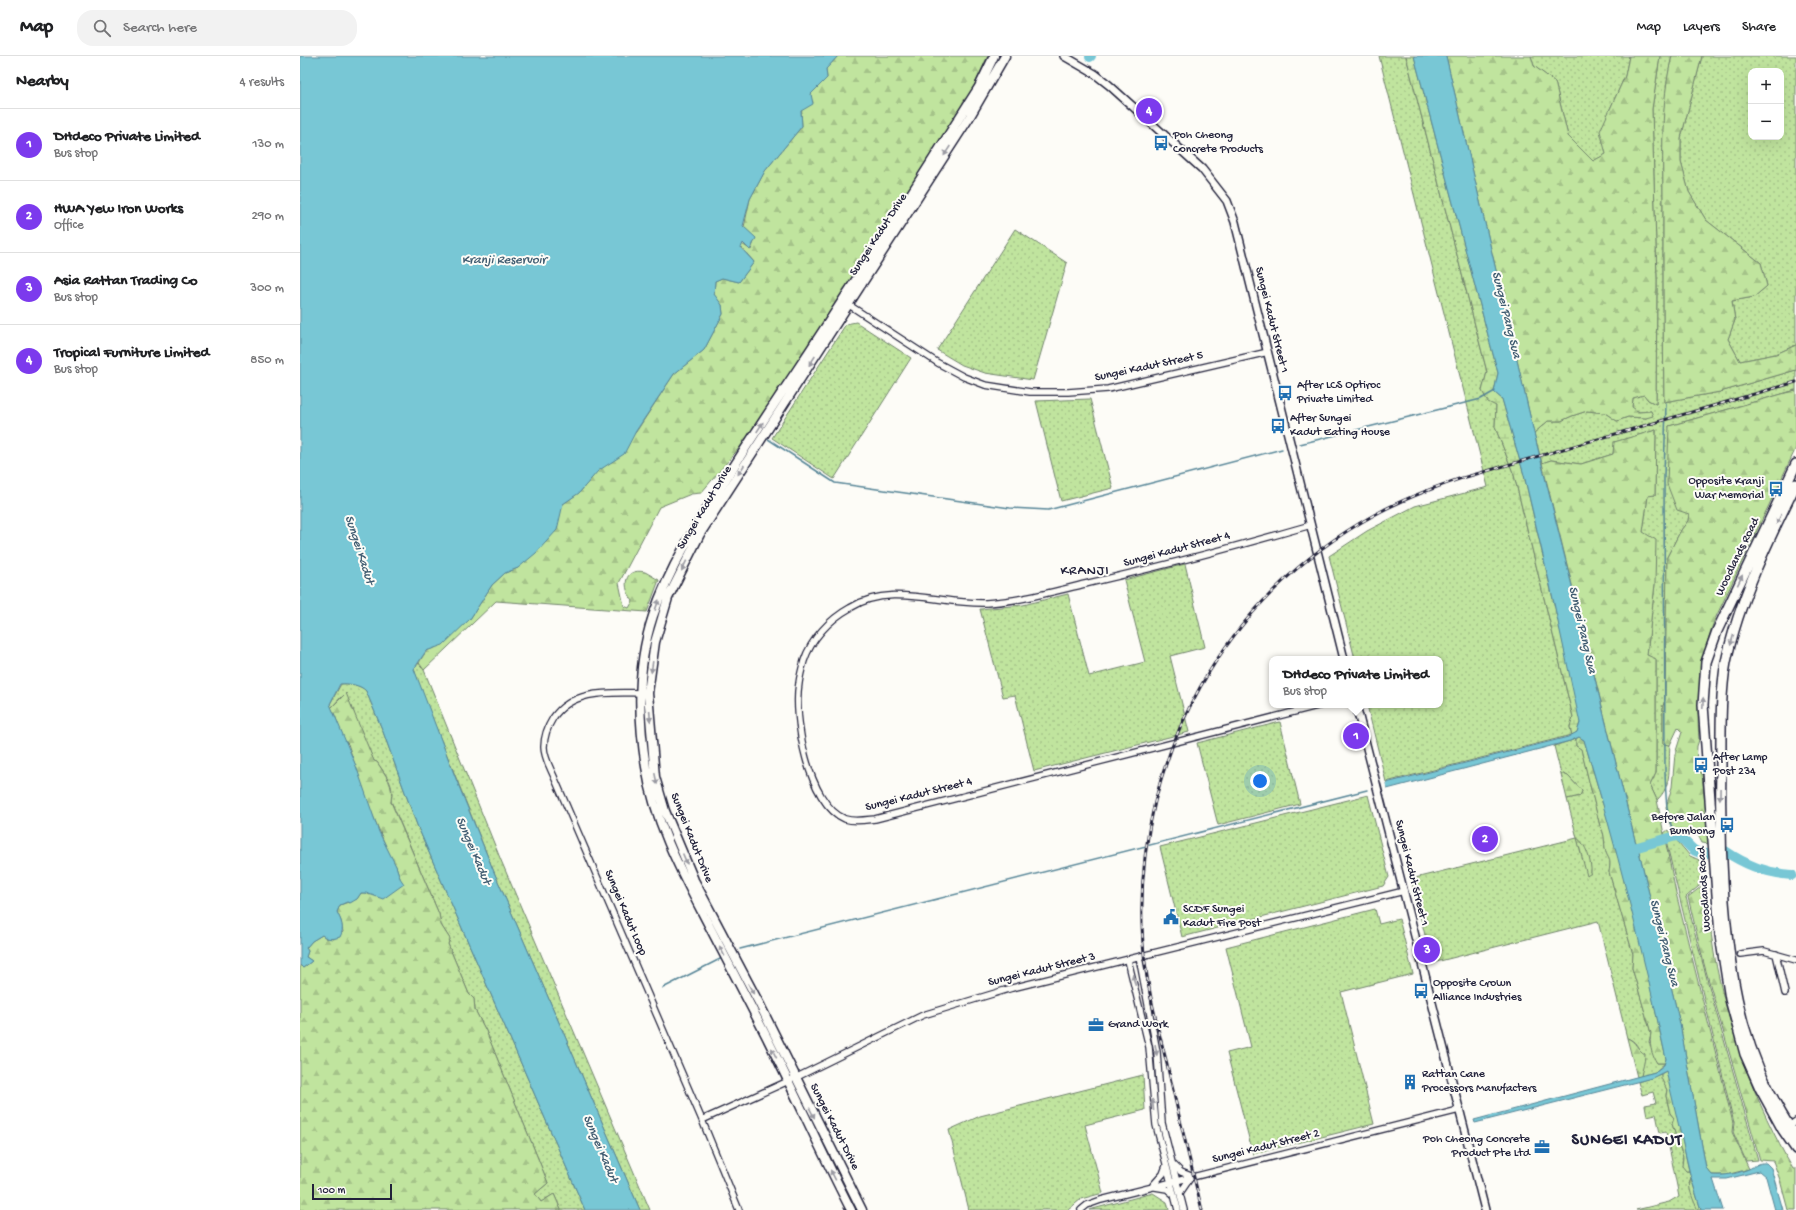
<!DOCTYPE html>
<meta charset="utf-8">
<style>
:root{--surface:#fff;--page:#f2f2f2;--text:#202124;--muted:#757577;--line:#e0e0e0;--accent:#7c3aed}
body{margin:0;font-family:"Gochi Hand",sans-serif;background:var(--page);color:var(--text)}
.controls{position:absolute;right:12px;top:12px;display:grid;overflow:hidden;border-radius:8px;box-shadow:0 4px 16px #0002}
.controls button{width:36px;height:36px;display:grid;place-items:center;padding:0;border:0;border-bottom:1px solid var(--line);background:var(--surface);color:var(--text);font:20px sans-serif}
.scale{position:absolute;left:12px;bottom:10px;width:80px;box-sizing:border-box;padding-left:4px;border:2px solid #22223b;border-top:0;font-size:11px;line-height:14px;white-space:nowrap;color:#22223b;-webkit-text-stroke:3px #fdfcf7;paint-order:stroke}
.you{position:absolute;left:960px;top:725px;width:14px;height:14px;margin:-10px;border:3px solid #fff;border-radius:50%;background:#1a73e8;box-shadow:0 0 0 6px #1a73e833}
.badge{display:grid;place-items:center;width:26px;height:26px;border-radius:50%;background:var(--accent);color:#fff;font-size:13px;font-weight:700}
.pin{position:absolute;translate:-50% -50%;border:2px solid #fff;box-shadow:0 1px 4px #0006}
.popup{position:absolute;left:969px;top:600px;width:174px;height:52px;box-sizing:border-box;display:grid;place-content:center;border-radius:8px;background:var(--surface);filter:drop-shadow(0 1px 3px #0005);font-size:13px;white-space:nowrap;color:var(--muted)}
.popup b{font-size:15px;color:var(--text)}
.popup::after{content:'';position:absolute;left:50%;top:100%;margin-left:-8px;border:8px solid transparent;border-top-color:var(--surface)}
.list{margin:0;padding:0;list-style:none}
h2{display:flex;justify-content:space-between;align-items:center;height:52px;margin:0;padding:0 16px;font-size:17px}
h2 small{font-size:13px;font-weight:400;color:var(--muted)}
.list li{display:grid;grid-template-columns:26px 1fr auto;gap:12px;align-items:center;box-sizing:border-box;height:72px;padding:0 16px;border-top:1px solid var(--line)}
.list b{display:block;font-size:15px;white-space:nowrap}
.list p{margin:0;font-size:13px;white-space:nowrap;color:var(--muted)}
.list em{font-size:13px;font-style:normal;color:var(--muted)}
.icon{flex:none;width:22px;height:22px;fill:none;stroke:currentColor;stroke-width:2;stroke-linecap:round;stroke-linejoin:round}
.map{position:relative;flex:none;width:1496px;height:1154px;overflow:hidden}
header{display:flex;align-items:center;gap:24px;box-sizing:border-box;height:56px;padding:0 20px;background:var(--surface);border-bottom:1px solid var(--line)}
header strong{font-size:19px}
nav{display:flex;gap:22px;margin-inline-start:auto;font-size:14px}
.search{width:280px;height:36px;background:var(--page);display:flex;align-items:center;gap:10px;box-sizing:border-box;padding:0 14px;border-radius:16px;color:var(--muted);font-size:15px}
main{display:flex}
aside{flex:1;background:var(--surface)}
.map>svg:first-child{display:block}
</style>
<header>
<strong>Map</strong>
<div class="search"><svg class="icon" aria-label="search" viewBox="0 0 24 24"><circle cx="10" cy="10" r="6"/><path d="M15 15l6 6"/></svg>Search here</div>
<nav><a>Map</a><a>Layers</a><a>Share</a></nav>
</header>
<main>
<aside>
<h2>Nearby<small>4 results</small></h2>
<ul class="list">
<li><span class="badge">1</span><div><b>DHdeco Private Limited</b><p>Bus stop</p></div><em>130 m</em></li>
<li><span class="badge">2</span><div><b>HWA Yew Iron Works</b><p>Office</p></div><em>290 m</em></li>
<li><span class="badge">3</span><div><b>Asia Rattan Trading Co</b><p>Bus stop</p></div><em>300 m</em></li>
<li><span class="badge">4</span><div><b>Tropical Furniture Limited</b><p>Bus stop</p></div><em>850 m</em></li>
</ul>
</aside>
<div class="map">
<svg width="1496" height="1154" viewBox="0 0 1496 1154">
<defs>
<pattern id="grass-dots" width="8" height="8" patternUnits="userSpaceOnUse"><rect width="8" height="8" fill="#c0e49e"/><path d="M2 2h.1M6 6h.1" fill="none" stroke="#a5c389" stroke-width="1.8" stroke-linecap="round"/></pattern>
<pattern id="forest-firs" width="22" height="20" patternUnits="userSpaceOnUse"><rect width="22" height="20" fill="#c0e49e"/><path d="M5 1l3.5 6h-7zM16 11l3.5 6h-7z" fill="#a5c389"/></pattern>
<pattern id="wetland-marsh" width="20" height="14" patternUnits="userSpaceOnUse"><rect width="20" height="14" fill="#c0e49e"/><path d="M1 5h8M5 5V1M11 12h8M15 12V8" fill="none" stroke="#a5c389"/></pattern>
</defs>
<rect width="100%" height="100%" fill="#fdfcf7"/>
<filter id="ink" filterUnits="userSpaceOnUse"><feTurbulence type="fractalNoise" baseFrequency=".025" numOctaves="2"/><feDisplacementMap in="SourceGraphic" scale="8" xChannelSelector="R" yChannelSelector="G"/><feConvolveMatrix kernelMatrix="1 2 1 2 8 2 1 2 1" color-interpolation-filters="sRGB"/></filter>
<g filter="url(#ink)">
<path fill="url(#grass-dots)" stroke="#71836c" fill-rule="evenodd" d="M1079,0H1106L1187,316L1182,335L1196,350L1195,371L1214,419L1273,661L1270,671L1272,679L1086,726L1067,649H1140V603H1055L1029,500L1067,475L1115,450L1188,431Z
M1231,0H1329L1325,20L1309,55L1307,98L1293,105L1268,80L1255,26L1234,10Z
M1360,0H1372C1361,47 1363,97 1363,145C1363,212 1363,279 1364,346L1420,336L1496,314V334L1369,370L1389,458L1388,465L1381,474L1367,501L1365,644L1363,650V688L1370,689C1368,710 1373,729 1357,744L1350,729L1356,717V604L1347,599L1355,528L1343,476L1348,439H1355L1356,374L1315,386L1313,398L1281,408L1251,404L1242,407L1234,377L1248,365H1261L1272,360L1287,355L1305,357L1317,365L1328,361L1346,362L1351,355L1339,356L1332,352L1333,342L1344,338L1348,344L1356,348L1357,224L1352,53Z
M1402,0H1496V289L1476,298L1440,305L1428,283L1435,264L1432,245L1454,241L1467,230L1461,207L1406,164L1389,136L1381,106V82ZM1451,15H1481V81H1451Z
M715,173L767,207L733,324L685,317L662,309L637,294Z
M556,266L611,302L534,423L472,382L546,268Z
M790,343L813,432L761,445L736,345Z
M885,508L905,591L870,600L889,676L734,715L715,639L703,641L680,553L723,549L768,538L789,620L845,606L824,524Z
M119,607L124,614L200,802L350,1154H340L194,816L120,632L114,613Z
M41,628C48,627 61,629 66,635L82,673L117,769L285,1154H261L254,1138L241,1146L235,1138L248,1127L186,975L175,954L174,943L169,938L148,888L150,883L141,869L139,858L91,745C95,728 86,720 77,706L74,705L56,664L52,650L41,641L31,652L30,648Z
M980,666L1000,748L918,769L897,687Z
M1276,683V690L1281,692L1300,770C1305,778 1304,783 1305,792C1307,804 1312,800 1309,816L1333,898L1332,912L1351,977L1349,986L1357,1007H1365L1355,1016L1341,1020C1342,1008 1343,987 1327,982L1298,865L1132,907L1111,823L1277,782L1267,743L1280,740L1282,735L1268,720L1263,718H1261L1254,690Z
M1068,739L1089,821L1083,830L882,881L860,791Z
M1368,774L1390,800L1404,806L1405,825L1386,841C1407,929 1434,1017 1458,1104L1446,1105L1433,1076L1434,1067L1364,777Z
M1075,853L1079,868L1099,863L1113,918L1041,936L1074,1068L953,1098L927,997L951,991L926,891Z
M1361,1018L1362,1022L1367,1034L1366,1040L1370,1057L1374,1062L1372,1068L1383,1101L1382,1106L1386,1115H1389L1391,1122L1389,1127L1398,1154H1336L1369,1146L1379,1140L1366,1076L1360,1077L1356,1058L1347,1060L1345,1049L1356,1047L1353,1036L1342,1039L1338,1026Z
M843,1019L845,1054L785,1069L803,1137L781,1143L768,1154H669L649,1074L680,1060Z
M853,1137L867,1146L869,1154H789Z"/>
<path fill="url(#forest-firs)" stroke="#71836c" d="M538,0H688L672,34L473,352L401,437L391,438L359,451L319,527L324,550L329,552L333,545C322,532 323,511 345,516C349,518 355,522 359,524L347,556L196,545L124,614L119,607C123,600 126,593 135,592L170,563L192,529L205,517L218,512L263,448L280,436L298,414L336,376L374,318L404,294L423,258L422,249L414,239L415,225L422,222L439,226L454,206L441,191L442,188L451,194L455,183L444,171L450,143L465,115L502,70L501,55L511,38L527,22L526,13Z
M1146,0H1231L1234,10L1255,26L1268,80L1293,105L1306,98L1300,75L1325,20L1329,0H1360L1352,53L1357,224L1356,348L1348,344L1344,339L1333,342L1332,351L1339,356L1351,355L1353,360L1346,362L1328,361L1317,365L1305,357L1287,355L1272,360L1261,365H1248L1234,377Z
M1372,0H1402L1381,82V106L1389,136L1406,164L1461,207L1467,230L1454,241L1432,245L1435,264L1428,283L1440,305L1476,298L1496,289V314L1420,336L1364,346C1363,280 1363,214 1363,148C1363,99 1360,48 1372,0Z
M1496,334V392L1415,563C1400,602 1396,642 1399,684L1397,690L1396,710L1402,718L1409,788L1402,787L1398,779L1383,777L1374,773L1369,767L1366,751L1372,731L1375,698L1382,676L1378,672L1370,689L1363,688V650L1365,644L1367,501L1381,474L1388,465L1389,458L1377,454L1367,428L1369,370Z
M1356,374L1355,439L1348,440L1343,476L1356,484L1355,528L1347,599L1356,603V717L1350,729L1357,744L1376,837L1433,1067L1432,1076L1449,1113L1426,1119H1412L1406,1112L1380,968L1338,791L1335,784L1242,407L1251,404L1281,408L1313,398L1314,386Z
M46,637L74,705L77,706C86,720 94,728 91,746L139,858L141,869L150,883L148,888L169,938L174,943L175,954L186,975L248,1127L235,1138L241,1146L254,1138L261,1154H0V909L3,912L12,905L6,901L8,895L6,892L12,885L22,879L26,882L34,883L43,876L41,865L37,856L40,849L57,843L61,837H66L70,839L100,822L96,810L92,805L69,750L48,688C38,680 39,662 31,652Z
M1279,681L1284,684L1319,802L1343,897L1366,1003L1365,1007H1357C1351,998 1349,987 1351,977L1332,912L1333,898L1309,816C1312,800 1307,804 1305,792C1304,783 1305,778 1300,770L1281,693L1276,690V683Z
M1261,718H1263L1268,720L1282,735L1280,740L1267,743Z
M1277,782C1286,787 1292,807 1291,817L1287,820Z
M1406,827C1409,850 1410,874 1414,897C1427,971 1456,1049 1493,1113H1496V1154H1488L1480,1124L1473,1105L1460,1104L1404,908L1388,841Z
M1327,982C1336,985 1337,994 1345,998C1345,1007 1342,1013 1341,1020L1337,1021Z
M1366,1015L1368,1018L1389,1115H1386L1382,1110L1383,1101L1372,1068L1374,1062L1370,1057L1366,1040L1367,1034L1361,1022V1018Z
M1391,1122L1401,1154H1398C1394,1146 1386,1129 1391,1122Z"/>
<path fill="url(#wetland-marsh)" stroke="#71836c" d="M1106,0H1114L1198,317L1194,336L1202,343L1224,419L1281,663L1277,676L1272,679L1270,671L1273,661L1214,419L1195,371L1196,350L1188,346L1182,335L1187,316Z"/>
<path fill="#78c7d5" stroke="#568597" d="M0,0H538L526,13L527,22L511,38L513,48L501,55L502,70L465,115L450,143L443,170L456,182L450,194L443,187L441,192L454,206L439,226L422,222L415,225L414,238L422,249L423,258L404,294L374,318L336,375L324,398L298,415L279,437L263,448L257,474L236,497L218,512L205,517L192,529L170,563L143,589L126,595L114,613L156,723L194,816L340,1154H285L117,769L82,673L66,635C61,629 48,627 40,628L30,648L56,710L79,776L96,810L100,822L104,828L83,843L66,837H61L57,843L50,847L47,846L40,849L37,856C41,864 45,872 40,881C33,883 28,884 22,879L12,885L6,892L8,895L6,901L12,905L3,912L0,909Z
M1114,0H1146L1234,377L1335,784L1338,791L1380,968L1406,1112L1412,1119C1423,1120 1435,1118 1446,1114C1453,1112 1458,1106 1466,1107L1471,1112L1483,1154H1475L1466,1121L1459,1115L1427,1123H1413L1423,1154H1401L1390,1118L1366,1015L1352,1022L1175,1067L1174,1064L1355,1016L1364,1009L1366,1003C1343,895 1316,789 1284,684L1279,681L1270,685L1087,733L1086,727L1268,681L1277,676L1280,667L1250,529L1224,419L1202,343L1194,336L1198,317Z"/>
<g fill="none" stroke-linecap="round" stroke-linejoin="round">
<path stroke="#568597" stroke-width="1.5" d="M1366,347L1364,420L1365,715C1366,737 1365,761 1376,780
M468,383L535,427L710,452L748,454L982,393
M1000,388L1181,343L1195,335
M440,893L1067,734
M363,932L422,902"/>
<path stroke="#78c7d5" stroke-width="10" d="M790,1L791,0
M1327,794L1376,780C1389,783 1389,799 1407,797
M1425,795C1447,810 1467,817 1492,819"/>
<defs>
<path id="minor" d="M546,247L638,307L664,321L685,329L730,336H768L808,333L968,296
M1011,469C938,490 864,510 789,527C756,535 721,545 686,547C641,549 591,526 550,552C530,563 511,583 504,605C502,612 500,620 499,627C493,661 508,748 545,763C555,766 565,764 575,763L1021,649
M344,637C313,637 273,632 253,662C248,670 244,681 244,691C244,702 251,713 255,723L402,1064L439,1154
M1440,898L1464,895L1496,904
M1476,898L1485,937
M839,901L857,996L862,1067L884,1154
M828,904L849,991L856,1069L878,1154
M402,1064L495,1022L623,959L712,932L1104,835
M1489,1070L1496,1065
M872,1107L881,1116L891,1120
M853,1129L863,1118L866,1110
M855,1131L867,1133L874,1139
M880,1137L891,1121
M781,1154L787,1149L801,1144L1159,1054"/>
<path id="tertiary" d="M764,0L795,18L809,29L902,113L927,145L935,166L1044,603
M1056,649L1185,1154"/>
<path id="secondary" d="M551,1154C519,1092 491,1028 459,966C440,930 422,894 403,858C379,812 354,763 346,711C338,662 337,608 353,560C369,512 397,468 424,426C448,388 472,351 497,314C559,221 619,125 679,31L694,0
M562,1154L459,947L394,824L365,755L355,721L348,637L355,586L368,542L400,478L669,62L705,0"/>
<path id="primary" d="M1496,408L1417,575L1406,606L1403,649L1420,879L1430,943L1445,998L1460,1032L1483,1074L1496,1093
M1496,428C1468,485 1439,544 1426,606C1420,638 1421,679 1421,712C1420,757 1421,801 1424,845C1431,935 1445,1005 1496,1081"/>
</defs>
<use href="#minor" stroke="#22223b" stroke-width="8"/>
<use href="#tertiary" stroke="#22223b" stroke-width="10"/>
<use href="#secondary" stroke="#22223b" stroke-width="11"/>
<use href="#primary" stroke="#22223b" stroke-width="12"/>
<use href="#minor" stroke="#fdfcf7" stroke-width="5.5"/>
<use href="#tertiary" stroke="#fdfcf7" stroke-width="7"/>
<use href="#secondary" stroke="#fdfcf7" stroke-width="8"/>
<use href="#primary" stroke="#fdfcf7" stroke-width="9"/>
<defs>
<path id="rail" d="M902,1154C890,1105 878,1057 867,1008C855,962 843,916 842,869C837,699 925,541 1074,459C1101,444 1130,433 1159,423L1496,326"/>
</defs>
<use href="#rail" stroke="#22223b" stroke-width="3"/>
<use href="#rail" stroke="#fdfcf7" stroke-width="1.5" stroke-dasharray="4.5" stroke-linecap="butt"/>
</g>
<defs><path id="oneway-solid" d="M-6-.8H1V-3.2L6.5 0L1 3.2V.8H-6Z"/></defs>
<g fill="#9a9aa2">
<use href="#oneway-solid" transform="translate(647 95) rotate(123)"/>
<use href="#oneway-solid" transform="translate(512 305) rotate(123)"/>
<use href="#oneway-solid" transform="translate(460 371) rotate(-57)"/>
<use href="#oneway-solid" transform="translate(441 414) rotate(123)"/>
<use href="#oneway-solid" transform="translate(1479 463) rotate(116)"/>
<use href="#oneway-solid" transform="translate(384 510) rotate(116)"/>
<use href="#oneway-solid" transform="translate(1440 524) rotate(-64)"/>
<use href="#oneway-solid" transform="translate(357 549) rotate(-70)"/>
<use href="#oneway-solid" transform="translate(1432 584) rotate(106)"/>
<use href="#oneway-solid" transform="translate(352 611) rotate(98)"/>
<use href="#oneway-solid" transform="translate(1403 647) rotate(-88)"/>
<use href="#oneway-solid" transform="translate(350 660) rotate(86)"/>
<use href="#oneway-solid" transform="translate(356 723) rotate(78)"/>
<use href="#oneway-solid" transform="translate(1420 738) rotate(91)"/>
<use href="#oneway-solid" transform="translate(385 803) rotate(67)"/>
<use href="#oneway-solid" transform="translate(422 895) rotate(-117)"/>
<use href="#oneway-solid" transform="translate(834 924) rotate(-104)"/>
<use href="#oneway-solid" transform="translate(451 933) rotate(62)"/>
<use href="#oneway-solid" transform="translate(856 994) rotate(81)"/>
<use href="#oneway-solid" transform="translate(474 997) rotate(-116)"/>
<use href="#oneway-solid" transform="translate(853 1049) rotate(-96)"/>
<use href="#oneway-solid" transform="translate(512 1057) rotate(63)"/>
<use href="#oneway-solid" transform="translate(533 1119) rotate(-117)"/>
</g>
</g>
<defs>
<symbol id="bus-bare" viewBox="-9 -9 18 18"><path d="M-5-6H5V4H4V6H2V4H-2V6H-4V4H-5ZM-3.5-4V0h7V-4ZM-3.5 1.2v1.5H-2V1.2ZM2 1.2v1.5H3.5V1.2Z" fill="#1f6fb2" stroke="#fdfcf7" stroke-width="2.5" paint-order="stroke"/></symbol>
<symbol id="civic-bare" viewBox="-9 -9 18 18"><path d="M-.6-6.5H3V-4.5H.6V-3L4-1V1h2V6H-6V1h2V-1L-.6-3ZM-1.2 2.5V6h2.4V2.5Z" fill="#1f6fb2" stroke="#fdfcf7" stroke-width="2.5" paint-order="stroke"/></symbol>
<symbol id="office-bare" viewBox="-9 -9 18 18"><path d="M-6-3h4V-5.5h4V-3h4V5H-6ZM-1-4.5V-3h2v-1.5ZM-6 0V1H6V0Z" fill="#1f6fb2" stroke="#fdfcf7" stroke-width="2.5" paint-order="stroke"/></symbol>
<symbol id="building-bare" viewBox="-9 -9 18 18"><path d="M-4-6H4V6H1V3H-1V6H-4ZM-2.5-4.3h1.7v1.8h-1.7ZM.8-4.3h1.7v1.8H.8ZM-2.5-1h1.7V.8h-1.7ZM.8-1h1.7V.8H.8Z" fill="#1f6fb2" stroke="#fdfcf7" stroke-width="2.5" paint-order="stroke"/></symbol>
</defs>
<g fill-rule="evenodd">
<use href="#bus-bare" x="850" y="76" width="22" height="22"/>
<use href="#bus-bare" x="974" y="326" width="22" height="22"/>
<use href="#bus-bare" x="967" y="359" width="22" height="22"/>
<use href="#bus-bare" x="1465" y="422" width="22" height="22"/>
<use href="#bus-bare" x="1390" y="698" width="22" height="22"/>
<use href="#bus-bare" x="1416" y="758" width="22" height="22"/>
<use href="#civic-bare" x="860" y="850" width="22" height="22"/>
<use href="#bus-bare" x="1110" y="924" width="22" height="22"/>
<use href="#office-bare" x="785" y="958" width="22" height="22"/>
<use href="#building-bare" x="1099" y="1015" width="22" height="22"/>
<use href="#office-bare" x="1231" y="1080" width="22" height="22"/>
</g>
<g text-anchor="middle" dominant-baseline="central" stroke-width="4" stroke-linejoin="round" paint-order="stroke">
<g font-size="12" fill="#22223b" stroke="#fdfcf7" text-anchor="start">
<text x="873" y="80">Poh Cheong<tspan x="873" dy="14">Concrete Products</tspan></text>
<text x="997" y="330">After LCS Optiroc<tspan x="997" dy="14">Private Limited</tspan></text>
<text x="990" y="363">After Sungei<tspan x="990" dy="14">Kadut Eating House</tspan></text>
<text x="1464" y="426" text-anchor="end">Opposite Kranji<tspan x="1464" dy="14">War Memorial</tspan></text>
<text x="1413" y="702">After Lamp<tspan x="1413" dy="14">Post 234</tspan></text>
<text x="1415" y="762" text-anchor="end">Before Jalan<tspan x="1415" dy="14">Bumbong</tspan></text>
<text x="883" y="854">SCDF Sungei<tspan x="883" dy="14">Kadut Fire Post</tspan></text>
<text x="1133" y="928">Opposite Crown<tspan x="1133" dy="14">Alliance Industries</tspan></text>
<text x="808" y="969">Grand Work</text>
<text x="1122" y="1019">Rattan Cane<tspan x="1122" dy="14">Processors Manufacters</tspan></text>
<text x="1230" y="1084" text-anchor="end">Poh Cheong Concrete<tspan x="1230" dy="14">Product Pte Ltd</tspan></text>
</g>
<g font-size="12" fill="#22223b" stroke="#fdfcf7">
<text transform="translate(579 179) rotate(-57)">Sungei Kadut Drive</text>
<text transform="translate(971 264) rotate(76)">Sungei Kadut Street 1</text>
<text transform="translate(849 311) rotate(-12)">Sungei Kadut Street 5</text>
<text transform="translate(405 452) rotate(-59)">Sungei Kadut Drive</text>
<text transform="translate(877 494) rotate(-15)">Sungei Kadut Street 4</text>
<text transform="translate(1438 501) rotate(-64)">Woodlands Road</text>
<text transform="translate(619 739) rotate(-14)">Sungei Kadut Street 4</text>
<text transform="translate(391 782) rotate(68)">Sungei Kadut Drive</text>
<text transform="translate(1111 817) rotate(76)">Sungei Kadut Street 1</text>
<text transform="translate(1405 833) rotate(-94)">Woodlands Road</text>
<text transform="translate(325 857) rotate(67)">Sungei Kadut Loop</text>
<text transform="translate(742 914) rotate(-14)">Sungei Kadut Street 3</text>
<text transform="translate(534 1071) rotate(63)">Sungei Kadut Drive</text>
<text transform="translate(966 1091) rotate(-14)">Sungei Kadut Street 2</text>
</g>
<g font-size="13" font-style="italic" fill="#405c71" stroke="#fdfcf7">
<text x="204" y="204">Kranji Reservoir</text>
<text transform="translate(1206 259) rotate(76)">Sungei Pang Sua</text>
<text transform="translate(59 494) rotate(72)">Sungei Kadut</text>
<text transform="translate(1282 574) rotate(77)">Sungei Pang Sua</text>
<text transform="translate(173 795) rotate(67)">Sungei Kadut</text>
<text transform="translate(1364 887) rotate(76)">Sungei Pang Sua</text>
<text transform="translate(300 1093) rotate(67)">Sungei Kadut</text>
</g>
<g font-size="14" letter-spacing="1" fill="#22223b" stroke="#fdfcf7">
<text x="785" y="515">KRANJI</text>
</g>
<g font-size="16" font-weight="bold" letter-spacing="1" fill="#22223b" stroke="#fdfcf7">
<text x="1327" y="1085">SUNGEI KADUT</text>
</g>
</g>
</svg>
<div class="controls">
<button>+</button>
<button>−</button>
</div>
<div class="scale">100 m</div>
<div class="you"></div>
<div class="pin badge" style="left:1056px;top:680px">1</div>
<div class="popup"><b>DHdeco Private Limited</b>Bus stop</div>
<div class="pin badge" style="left:1185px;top:783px">2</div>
<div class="pin badge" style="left:1127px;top:894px">3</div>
<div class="pin badge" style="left:849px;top:55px">4</div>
</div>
</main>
